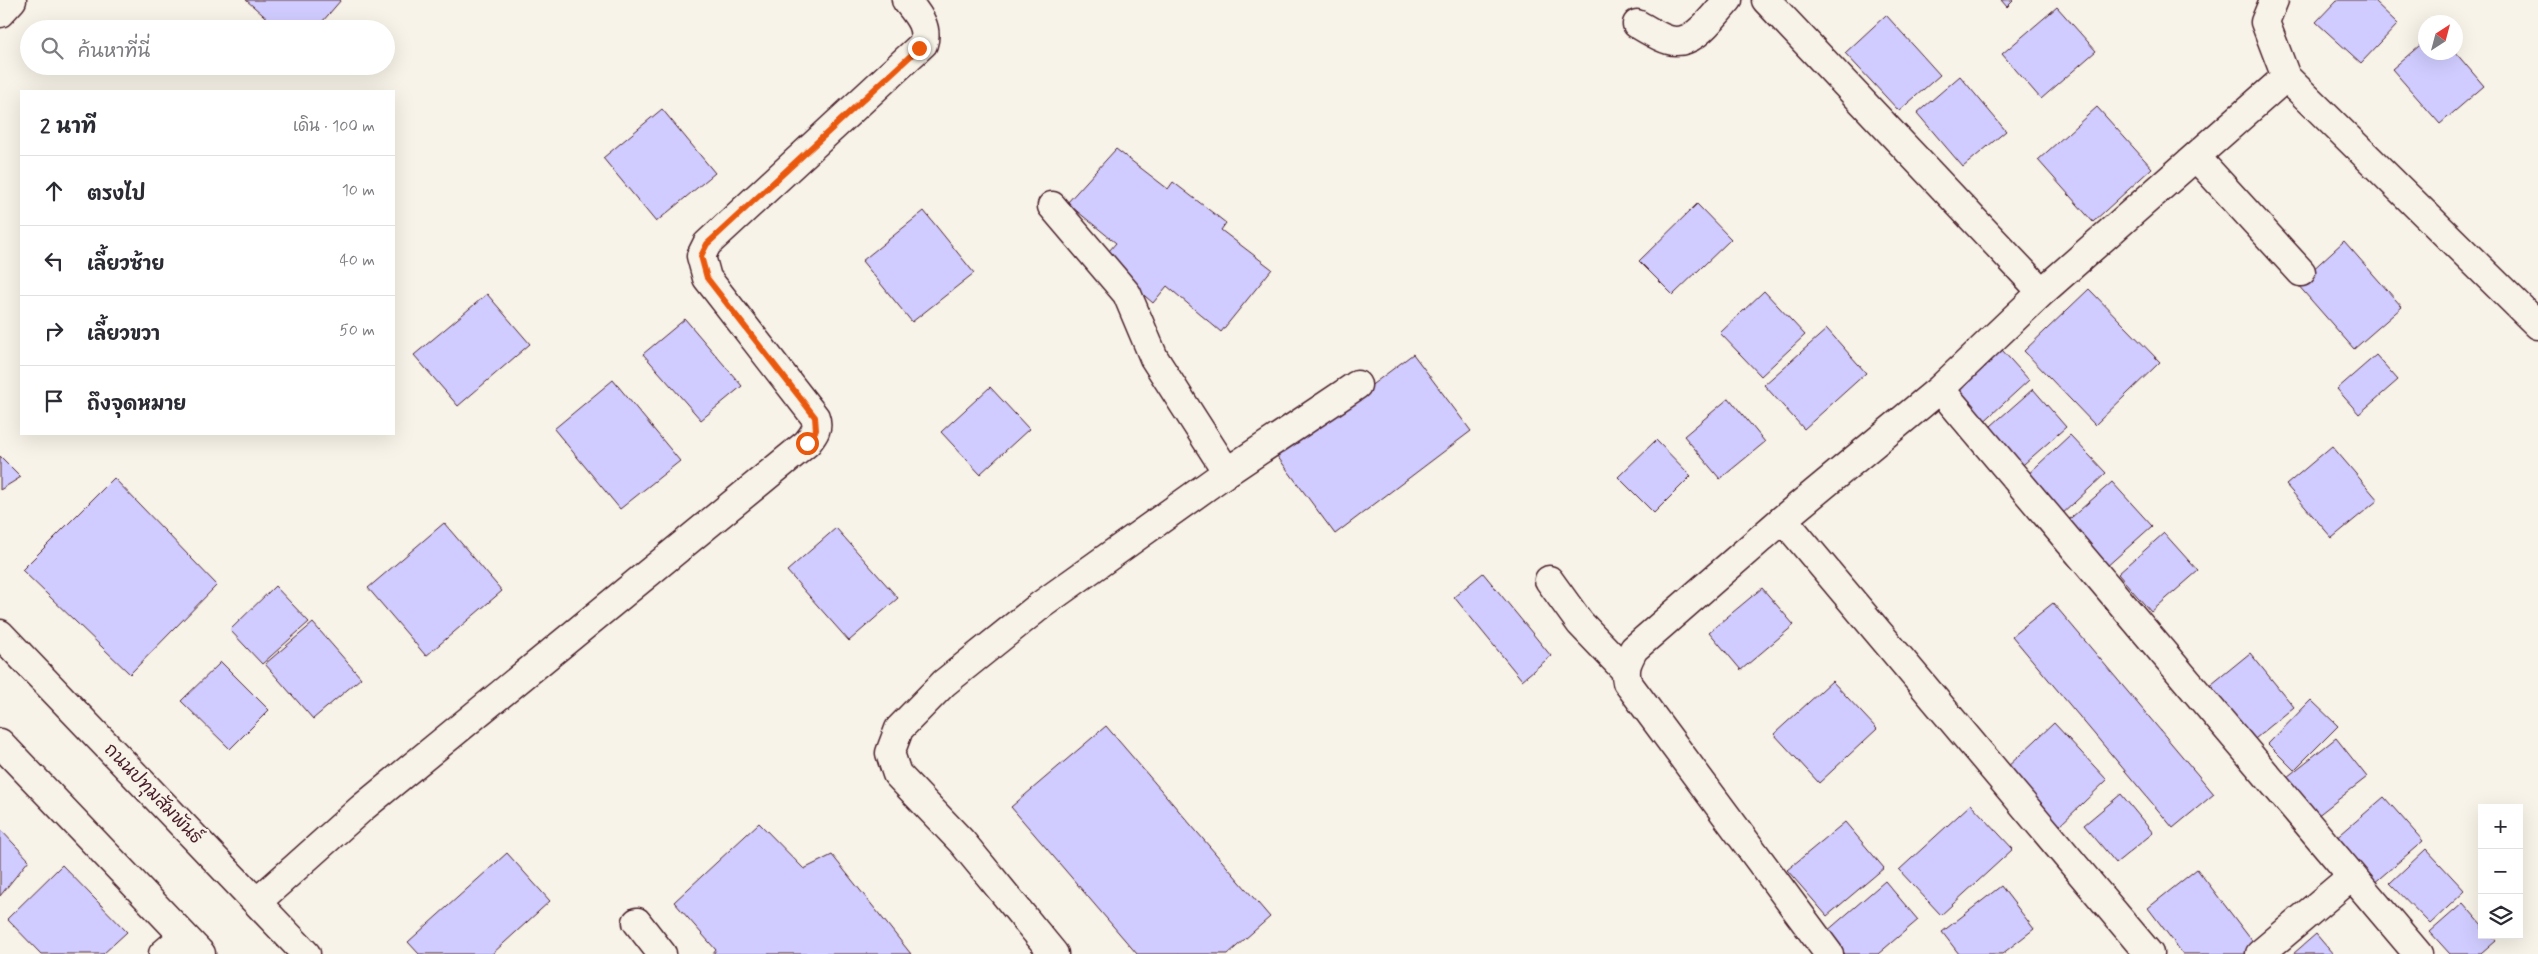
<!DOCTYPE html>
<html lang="th">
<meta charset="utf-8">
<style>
:root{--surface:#fff;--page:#f7f7f7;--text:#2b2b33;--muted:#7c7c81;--line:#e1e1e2}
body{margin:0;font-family:Mynerve,"Playpen Sans Thai",sans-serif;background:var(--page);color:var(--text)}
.controls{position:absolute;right:15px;bottom:15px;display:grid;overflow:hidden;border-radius:0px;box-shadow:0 5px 20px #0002}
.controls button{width:45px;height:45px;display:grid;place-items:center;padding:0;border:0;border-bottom:1px solid var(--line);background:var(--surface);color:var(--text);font:25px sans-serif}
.compass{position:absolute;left:2418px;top:15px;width:45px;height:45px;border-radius:50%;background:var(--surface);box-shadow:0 5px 20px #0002;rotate:36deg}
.stop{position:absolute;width:15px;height:15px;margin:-11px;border:4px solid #ea580c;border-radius:50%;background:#fff}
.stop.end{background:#ea580c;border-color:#fff;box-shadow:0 1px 5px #0008}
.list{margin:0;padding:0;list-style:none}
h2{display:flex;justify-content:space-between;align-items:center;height:65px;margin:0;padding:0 20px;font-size:21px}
h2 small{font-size:16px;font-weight:400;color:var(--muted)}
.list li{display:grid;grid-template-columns:32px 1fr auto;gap:15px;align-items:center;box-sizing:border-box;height:70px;padding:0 20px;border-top:1px solid var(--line)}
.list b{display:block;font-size:19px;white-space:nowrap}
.list em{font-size:16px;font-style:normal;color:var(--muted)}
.icon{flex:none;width:28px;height:28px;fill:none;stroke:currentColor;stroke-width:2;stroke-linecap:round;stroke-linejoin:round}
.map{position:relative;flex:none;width:2538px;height:954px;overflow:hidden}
.search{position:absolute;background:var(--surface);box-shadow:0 5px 20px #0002;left:20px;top:20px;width:375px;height:55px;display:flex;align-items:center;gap:12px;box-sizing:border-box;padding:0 18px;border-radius:28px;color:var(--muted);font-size:19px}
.panel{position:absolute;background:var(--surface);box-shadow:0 5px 20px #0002;left:20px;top:90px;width:375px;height:345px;border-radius:0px}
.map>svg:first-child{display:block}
</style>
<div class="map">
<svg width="2538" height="954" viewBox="0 0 2538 954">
<rect width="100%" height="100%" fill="#f7f3e8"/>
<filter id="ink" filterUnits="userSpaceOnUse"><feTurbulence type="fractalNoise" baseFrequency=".02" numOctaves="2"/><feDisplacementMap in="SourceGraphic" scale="10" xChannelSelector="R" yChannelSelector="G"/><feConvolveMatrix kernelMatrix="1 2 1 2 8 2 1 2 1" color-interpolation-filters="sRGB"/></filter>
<g filter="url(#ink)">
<path fill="#d0ccff" stroke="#4a1f2b" d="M246,0H341L316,29H279Z
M2001,0H2014L2007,7Z
M2337,0H2373L2398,24L2361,63L2316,22Z
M2057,7L2096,51L2041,99L2002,54Z
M1886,15L1940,75L1899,111L1845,53Z
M2426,40V52H2455L2484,86L2440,124L2392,69Z
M1960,76L2006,131L1963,167L1917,113Z
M2097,107L2152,168L2093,222L2038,160Z
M662,109L715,173L656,222L603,158Z
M1116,149L1168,189L1173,182L1226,223L1221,230L1272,269L1221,332L1167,286L1153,303L1102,259L1116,243L1067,203Z
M1697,204L1731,239L1673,295L1639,261Z
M924,211L974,273L912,322L862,261Z
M2344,241L2402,307L2354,349L2297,284Z
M2089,289L2160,362L2095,425L2024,351Z
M1764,291L1805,335L1761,376L1720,333Z
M487,294L530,344L458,406L414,355Z
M685,319L742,386L701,420L643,354Z
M1827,329L1866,373L1804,429L1764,385Z
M2002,350L2029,380L1978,427L1951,398Z
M1413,354L1471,431L1335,534L1277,456Z
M2376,355L2398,380L2359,414L2337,389Z
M613,380L680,461L620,509L554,429Z
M990,387L1029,429L980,474L941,432Z
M2033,389L2066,427L2016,471L1983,433Z
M1729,398L1765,442L1720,479L1684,436Z
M2070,435L2106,473L2059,517L2023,479Z
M1656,440L1691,476L1654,513L1618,477Z
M2332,446L2378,500L2332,538L2286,485Z
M0,456L21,477L0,490Z
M114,478L217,585L130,674L22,570Z
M2112,482L2152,526L2105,568L2064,524Z
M444,523L502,591L426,656L368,588Z
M836,528L898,598L849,641L787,571Z
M2164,533L2198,571L2151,612L2118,574Z
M1483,573L1551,656L1522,680L1454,597Z
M275,586L309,622L262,664L230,630Z
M1762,588L1794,625L1741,670L1709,632Z
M2053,603L2214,794L2173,828L2012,636Z
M313,623L361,678L313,719L265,664Z
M2250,653L2294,707L2245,747L2201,693Z
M221,662L269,710L230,749L181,701Z
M1832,681L1877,729L1819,783L1774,734Z
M2311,700L2338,726L2294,770L2268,744Z
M2054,723L2107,780L2058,827L2004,770Z
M1106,726L1270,917L1228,954H1137L1011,807Z
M2336,738L2367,777L2312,820L2282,781Z
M2121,794L2153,833L2116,863L2084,825Z
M2384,797L2423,841L2373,884L2334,840Z
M1971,804L2013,849L1941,915L1899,870Z
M1845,822L1884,868L1827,916L1787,870Z
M759,823L804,869L832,855L911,954H713L716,950L674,902Z
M0,829L29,860L0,896Z
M2426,849L2465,891L2430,924L2390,883Z
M507,853L550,901L492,954H419L408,942Z
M62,865L127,932L103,954H41L7,919Z
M2197,869L2256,946L2246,954H2183L2148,908Z
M1885,881L1918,920L1878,954H1845L1826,932Z
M2001,886L2034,929L2002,954H1959L1942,932Z
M2463,903L2482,925V935H2491L2496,941L2481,954H2450L2430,932Z
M2316,934L2333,954H2293Z"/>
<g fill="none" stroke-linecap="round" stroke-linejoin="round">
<defs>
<path id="minor" d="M1766,0L2042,292
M2274,0L2265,22L2286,77L2538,325
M0,13L12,0
M1637,24C1647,29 1658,37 1669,40C1694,47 1713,16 1728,0
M2196,157L2301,272
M1052,206L1127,294L1154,358L1227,472
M1940,389L2418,954
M1783,519L2149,954
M1549,580L1580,623L1624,669
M0,634L306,954
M0,743L201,954
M257,902L362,808L807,443C814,434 819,428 815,417L707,278L701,256L707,244L923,44C929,26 916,13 906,0
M637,922L662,954
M163,954L184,936
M1054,954L962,842L897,774L890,753L899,729L944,683L1041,605L1227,472L1357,385
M1829,954L1627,682C1624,668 1627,662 1634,649L1783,519L1940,389L2042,292L2286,77
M2260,954L2351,877"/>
</defs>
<use href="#minor" stroke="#4a1f2b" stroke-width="31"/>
<use href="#minor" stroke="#f7f3e8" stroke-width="28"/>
</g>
</g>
<g fill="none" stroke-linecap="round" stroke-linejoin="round" filter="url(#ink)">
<path stroke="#ea580c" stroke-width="6" d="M807,443L816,430L815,417L707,278L701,256L707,244L919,48"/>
</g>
<g text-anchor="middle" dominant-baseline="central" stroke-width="5" stroke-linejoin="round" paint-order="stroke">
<g font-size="18" fill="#4a1f2b" stroke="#f7f3e8">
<text transform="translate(153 794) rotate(46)">ถนนปทุมสัมพันธ์</text>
</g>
</g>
</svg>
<div class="controls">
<button>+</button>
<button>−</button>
<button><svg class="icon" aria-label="layers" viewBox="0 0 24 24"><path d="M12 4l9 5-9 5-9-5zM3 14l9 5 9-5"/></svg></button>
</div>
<svg class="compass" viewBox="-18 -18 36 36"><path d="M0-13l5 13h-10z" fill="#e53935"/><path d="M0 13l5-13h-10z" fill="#7c7c81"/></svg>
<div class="stop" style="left:807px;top:443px"></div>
<div class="stop end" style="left:919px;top:48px"></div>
<div class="search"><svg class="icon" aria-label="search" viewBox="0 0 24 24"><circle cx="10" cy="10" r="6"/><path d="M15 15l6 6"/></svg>ค้นหาที่นี่</div>
<section class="panel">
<h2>2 นาที<small>เดิน · 100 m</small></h2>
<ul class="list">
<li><svg class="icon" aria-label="ahead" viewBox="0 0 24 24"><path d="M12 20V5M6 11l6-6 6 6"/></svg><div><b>ตรงไป</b></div><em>10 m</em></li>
<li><svg class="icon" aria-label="left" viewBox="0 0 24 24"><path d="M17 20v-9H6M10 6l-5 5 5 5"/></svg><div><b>เลี้ยวซ้าย</b></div><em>40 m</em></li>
<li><svg class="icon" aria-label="right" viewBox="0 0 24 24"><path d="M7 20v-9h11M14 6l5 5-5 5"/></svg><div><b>เลี้ยวขวา</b></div><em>50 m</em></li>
<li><svg class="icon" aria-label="arrive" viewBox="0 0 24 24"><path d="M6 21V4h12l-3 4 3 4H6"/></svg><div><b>ถึงจุดหมาย</b></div></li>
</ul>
</section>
</div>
